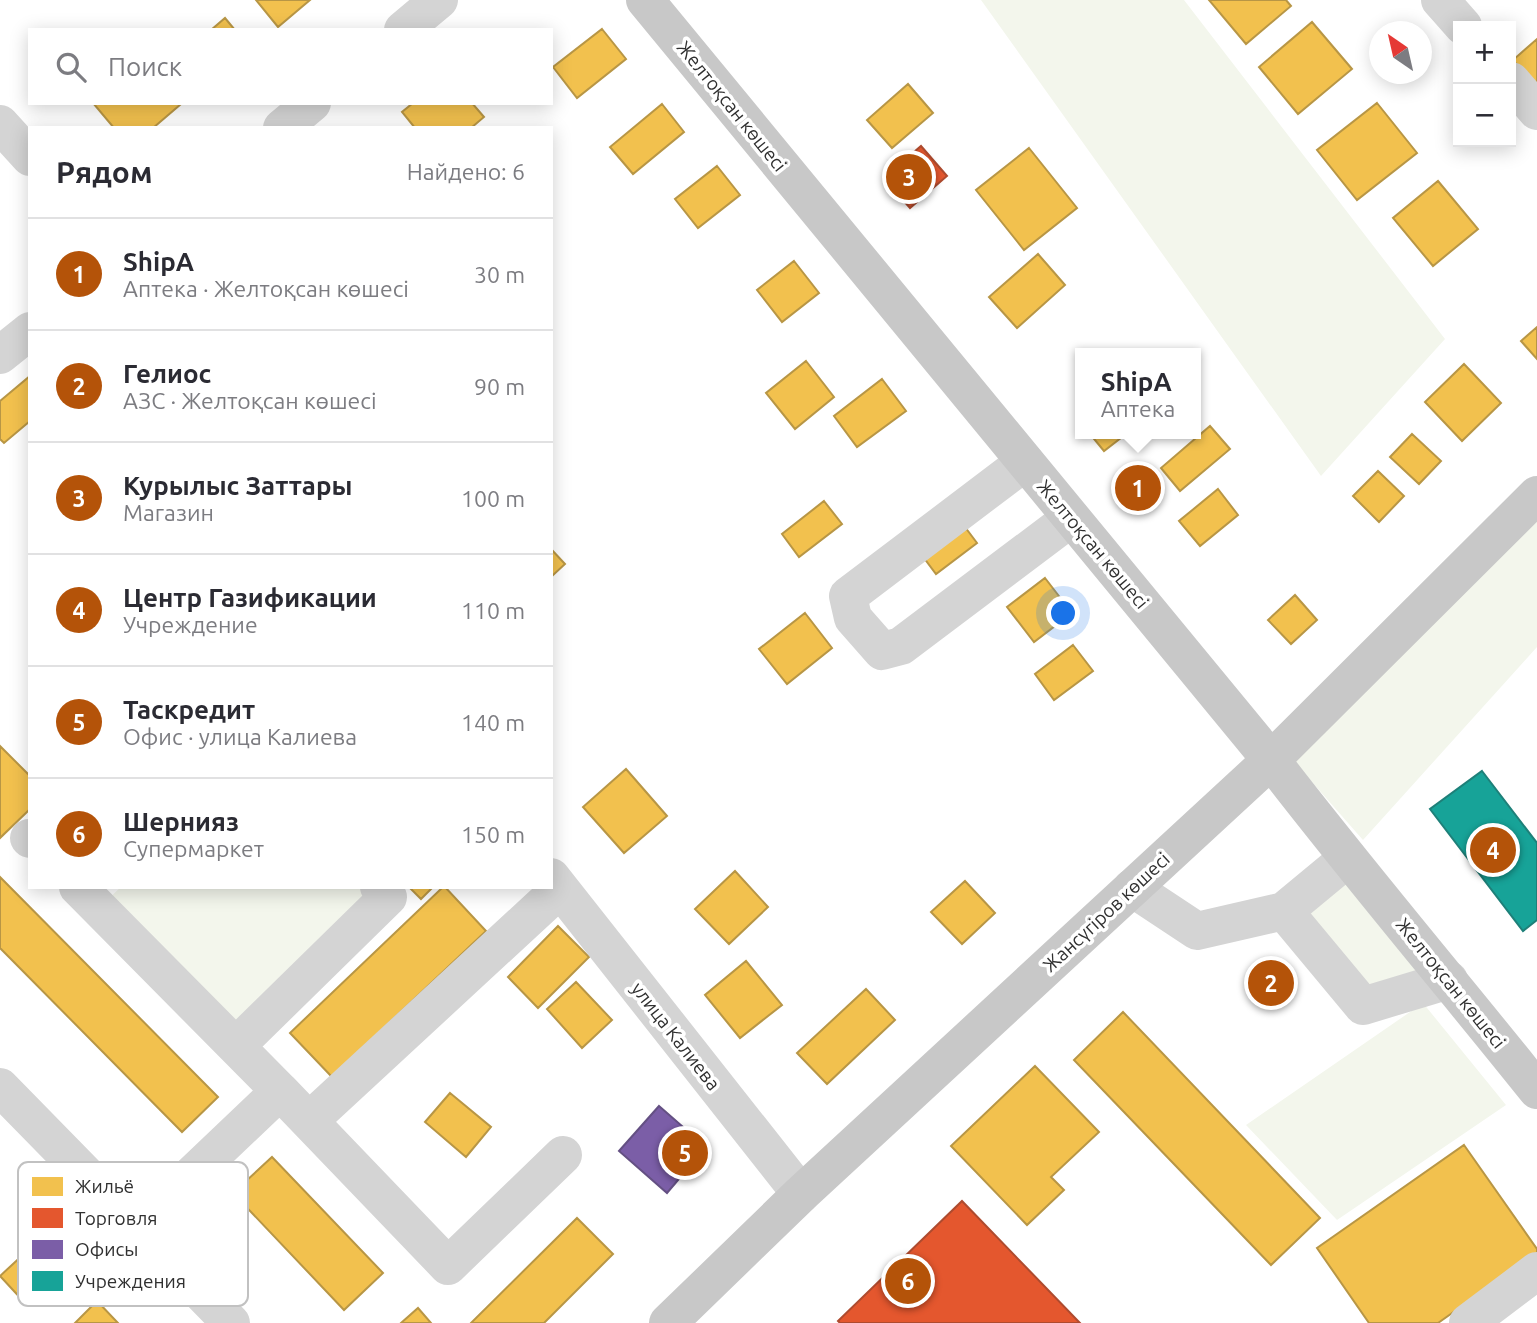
<!DOCTYPE html>
<html lang="ru">
<meta charset="utf-8">
<style>
:root{--surface:#fff;--page:#f7f7f7;--text:#2b2b33;--muted:#7c7c81;--line:#e1e1e2;--accent:#b45309}
body{margin:0;font-family:Ubuntu,sans-serif;background:var(--page);color:var(--text)}
.controls{position:absolute;right:21px;top:21px;display:grid;overflow:hidden;border-radius:0px;box-shadow:0 4px 18px #0003}
.controls button{width:63px;height:63px;display:grid;place-items:center;padding:0;border:0;border-bottom:2px solid var(--line);background:var(--surface);color:var(--text);font:35px sans-serif}
.compass{position:absolute;left:1369px;top:21px;width:63px;height:63px;border-radius:50%;background:var(--surface);box-shadow:0 4px 18px #0003;rotate:326deg}
.you{position:absolute;left:1064px;top:614px;width:24px;height:24px;margin:-18px;border:5px solid #fff;border-radius:50%;background:#1a73e8;box-shadow:0 0 0 10px #1a73e833}
.badge{display:grid;place-items:center;width:46px;height:46px;border-radius:50%;background:var(--accent);color:#fff;font-size:23px;font-weight:700}
.pin{position:absolute;translate:-50% -50%;border:4px solid #fff;box-shadow:0 2px 7px #0006}
.popup{position:absolute;left:1075px;top:348px;width:126px;height:91px;box-sizing:border-box;display:grid;place-content:center;border-radius:0px;background:var(--surface);filter:drop-shadow(0 2px 5px #0005);font-size:23px;white-space:nowrap;color:var(--muted)}
.popup b{font-size:26px;color:var(--text)}
.popup::after{content:'';position:absolute;left:50%;top:100%;margin-left:-14px;border:14px solid transparent;border-top-color:var(--surface)}
.list{margin:0;padding:0;list-style:none}
h2{display:flex;justify-content:space-between;align-items:center;height:91px;margin:0;padding:0 28px;font-size:30px}
h2 small{font-size:23px;font-weight:400;color:var(--muted)}
.list li{display:grid;grid-template-columns:46px 1fr auto;gap:21px;align-items:center;box-sizing:border-box;height:112px;padding:0 28px;border-top:2px solid var(--line)}
.list b{display:block;font-size:26px;white-space:nowrap}
.list p{margin:0;font-size:23px;white-space:nowrap;color:var(--muted)}
.list em{font-size:23px;font-style:normal;color:var(--muted)}
.icon{flex:none;width:38px;height:38px;fill:none;stroke:currentColor;stroke-width:2;stroke-linecap:round;stroke-linejoin:round}
.map{position:relative;flex:none;width:1537px;height:1323px;overflow:hidden}
.search{position:absolute;background:var(--surface);box-shadow:0 4px 18px #0003;left:28px;top:28px;width:525px;height:77px;display:flex;align-items:center;gap:18px;box-sizing:border-box;padding:0 24px;border-radius:0px;color:var(--muted);font-size:26px}
.panel{position:absolute;background:var(--surface);box-shadow:0 4px 18px #0003;left:28px;top:126px;width:525px;height:763px;border-radius:0px}
.map>svg:first-child{display:block}
</style>
<div class="map">
<svg width="1537" height="1323" viewBox="0 0 1537 1323">
<rect width="100%" height="100%" fill="#fff"/>
<path fill="#f3f6ec" d="M981,0H1184L1445,339L1321,476Z
M1537,521V647L1363,840L1290,757Z
M1347,875L1433,975L1368,994L1302,912Z
M121,887H363L373,898L225,1036L106,901Z
M1423,1003L1506,1105L1337,1220L1246,1125Z"/>
<path fill="#f2c14e" stroke="#b89645" stroke-width="2" d="M256,0H310L278,27Z
M1209,0H1286L1291,6L1246,44Z
M225,18L235,30H211Z
M1312,22L1352,69L1298,114L1259,67Z
M602,29L626,59L577,98L553,67Z
M1537,39V89L1513,60Z
M908,84L933,113L892,148L867,120Z
M93,103H181V104L153,128H114Z
M413,103H472L484,117L471,128H415L402,112Z
M1377,103L1417,153L1357,200L1317,150Z
M662,104L684,132L633,174L610,147Z
M1029,148L1077,208L1024,250L976,190Z
M717,166L740,195L698,228L675,199Z
M1438,181L1478,229L1433,266L1393,218Z
M1038,254L1065,285L1017,328L989,297Z
M794,261L819,293L782,322L757,290Z
M1537,327V359L1521,341Z
M806,361L834,397L795,429L766,393Z
M1464,364L1501,403L1462,441L1425,402Z
M30,376V421L4,443L0,439V401Z
M882,379L906,411L857,447L834,416Z
M1210,426L1230,449L1180,491L1161,468Z
M1090,434H1126L1104,451Z
M1412,434L1441,461L1419,484L1390,457Z
M1378,471L1404,496L1379,522L1353,496Z
M1218,489L1238,515L1200,546L1179,521Z
M824,501L842,524L799,557L782,534Z
M959,519L977,543L936,574L918,550Z
M551,549L565,564L551,577Z
M1045,578L1072,613L1034,642L1007,607Z
M1295,595L1317,620L1291,644L1268,620Z
M805,613L832,648L787,684L759,649Z
M1073,645L1093,671L1054,700L1035,674Z
M0,746L30,776V809L0,838Z
M626,769L667,816L624,853L583,807Z
M735,871L768,907L729,944L695,909Z
M0,877L218,1097L182,1132L0,948Z
M965,881L995,913L962,944L931,912Z
M409,887H433L421,899Z
M443,887H445L486,931L332,1077L290,1033Z
M558,926L589,957L538,1008L508,977Z
M746,961L782,1005L740,1038L705,995Z
M576,982L612,1020L582,1048L547,1009Z
M866,989L895,1020L827,1084L797,1053Z
M1123,1012L1320,1218L1271,1265L1074,1060Z
M1035,1066L1099,1132L1051,1177L1064,1190L1027,1225L951,1146Z
M450,1093L491,1127L466,1157L425,1122Z
M1464,1145L1537,1249V1253L1438,1323H1369L1317,1248Z
M272,1157L383,1273L344,1310L233,1193Z
M577,1218L613,1254L544,1323H471Z
M39,1240L63,1266L25,1303L0,1276Z
M97,1301L118,1323H75Z
M418,1308L431,1323H401Z"/>
<path fill="#e4572e" stroke="#ae4b2f" stroke-width="2" d="M921,146L947,176L910,208L884,178Z
M962,1201L1080,1323H840L838,1321Z"/>
<path fill="#7b5ea7" stroke="#645083" stroke-width="2" d="M659,1106L706,1147L667,1193L619,1151Z"/>
<path fill="#17a398" stroke="#1e8079" stroke-width="2" d="M1482,771L1537,843V920L1523,931L1430,809Z"/>
<g fill="none" stroke-linecap="round" stroke-linejoin="round">
<path stroke="#d4d4d4" stroke-width="38" d="M1440,0L1463,26
M403,30L439,0
M1511,81L1537,111
M0,124L30,157
M282,128L312,103
M0,355L30,331
M1025,462L848,596L853,618L882,651L901,646L1071,518
M29,838L30,839
M1348,858L1284,911L1363,1006L1449,980
M551,877L801,1194
M78,887L280,1091
M1132,888L1197,931L1284,911
M236,1046L388,897L379,887
M0,1087L231,1323
M309,1121L560,889
M137,1227L280,1091L448,1266L563,1155
M1468,1323L1537,1271"/>
<path stroke="#c8c8c8" stroke-width="38" d="M645,0L1271,760C1357,872 1449,980 1537,1090
M668,1323L801,1194L1271,760L1537,495"/>
</g>
<g text-anchor="middle" dominant-baseline="central" stroke-width="7" stroke-linejoin="round" paint-order="stroke">
<g font-size="19" fill="#303030" stroke="#fff">
<text transform="translate(732 106) rotate(51)">Желтоқсан көшесі</text>
<text transform="translate(1093 544) rotate(50)">Желтоқсан көшесі</text>
<text transform="translate(1106 912) rotate(-43)">Жансүгіров көшесі</text>
<text transform="translate(1451 983) rotate(51)">Желтоқсан көшесі</text>
<text transform="translate(676 1036) rotate(52)">улица Калиева</text>
</g>
</g>
<rect x="18" y="1162" width="230" height="144" rx="10" fill="#fff" stroke="#c1c1c1" stroke-width="2"/>
<rect x="32" y="1177" width="31" height="19" fill="#f2c14e"/>
<rect x="32" y="1208" width="31" height="20" fill="#e4572e"/>
<rect x="32" y="1240" width="31" height="19" fill="#7b5ea7"/>
<rect x="32" y="1271" width="31" height="20" fill="#17a398"/>
<g font-size="19" fill="#303030">
<text x="75" y="1193">Жильё</text>
<text x="75" y="1225">Торговля</text>
<text x="75" y="1256">Офисы</text>
<text x="75" y="1288">Учреждения</text>
</g>
</svg>
<div class="controls">
<button>+</button>
<button>−</button>
</div>
<svg class="compass" viewBox="-18 -18 36 36"><path d="M0-13l5 13h-10z" fill="#e53935"/><path d="M0 13l5-13h-10z" fill="#7c7c81"/></svg>
<div class="you"></div>
<div class="pin badge" style="left:1138px;top:488px">1</div>
<div class="popup"><b>ShipA</b>Аптека</div>
<div class="pin badge" style="left:1271px;top:983px">2</div>
<div class="pin badge" style="left:909px;top:177px">3</div>
<div class="pin badge" style="left:1493px;top:850px">4</div>
<div class="pin badge" style="left:685px;top:1153px">5</div>
<div class="pin badge" style="left:908px;top:1281px">6</div>
<div class="search"><svg class="icon" aria-label="search" viewBox="0 0 24 24"><circle cx="10" cy="10" r="6"/><path d="M15 15l6 6"/></svg>Поиск</div>
<section class="panel">
<h2>Рядом<small>Найдено: 6</small></h2>
<ul class="list">
<li><span class="badge">1</span><div><b>ShipA</b><p>Аптека · Желтоқсан көшесі</p></div><em>30 m</em></li>
<li><span class="badge">2</span><div><b>Гелиос</b><p>АЗС · Желтоқсан көшесі</p></div><em>90 m</em></li>
<li><span class="badge">3</span><div><b>Курылыс Заттары</b><p>Магазин</p></div><em>100 m</em></li>
<li><span class="badge">4</span><div><b>Центр Газификации</b><p>Учреждение</p></div><em>110 m</em></li>
<li><span class="badge">5</span><div><b>Таскредит</b><p>Офис · улица Калиева</p></div><em>140 m</em></li>
<li><span class="badge">6</span><div><b>Шернияз</b><p>Супермаркет</p></div><em>150 m</em></li>
</ul>
</section>
</div>
